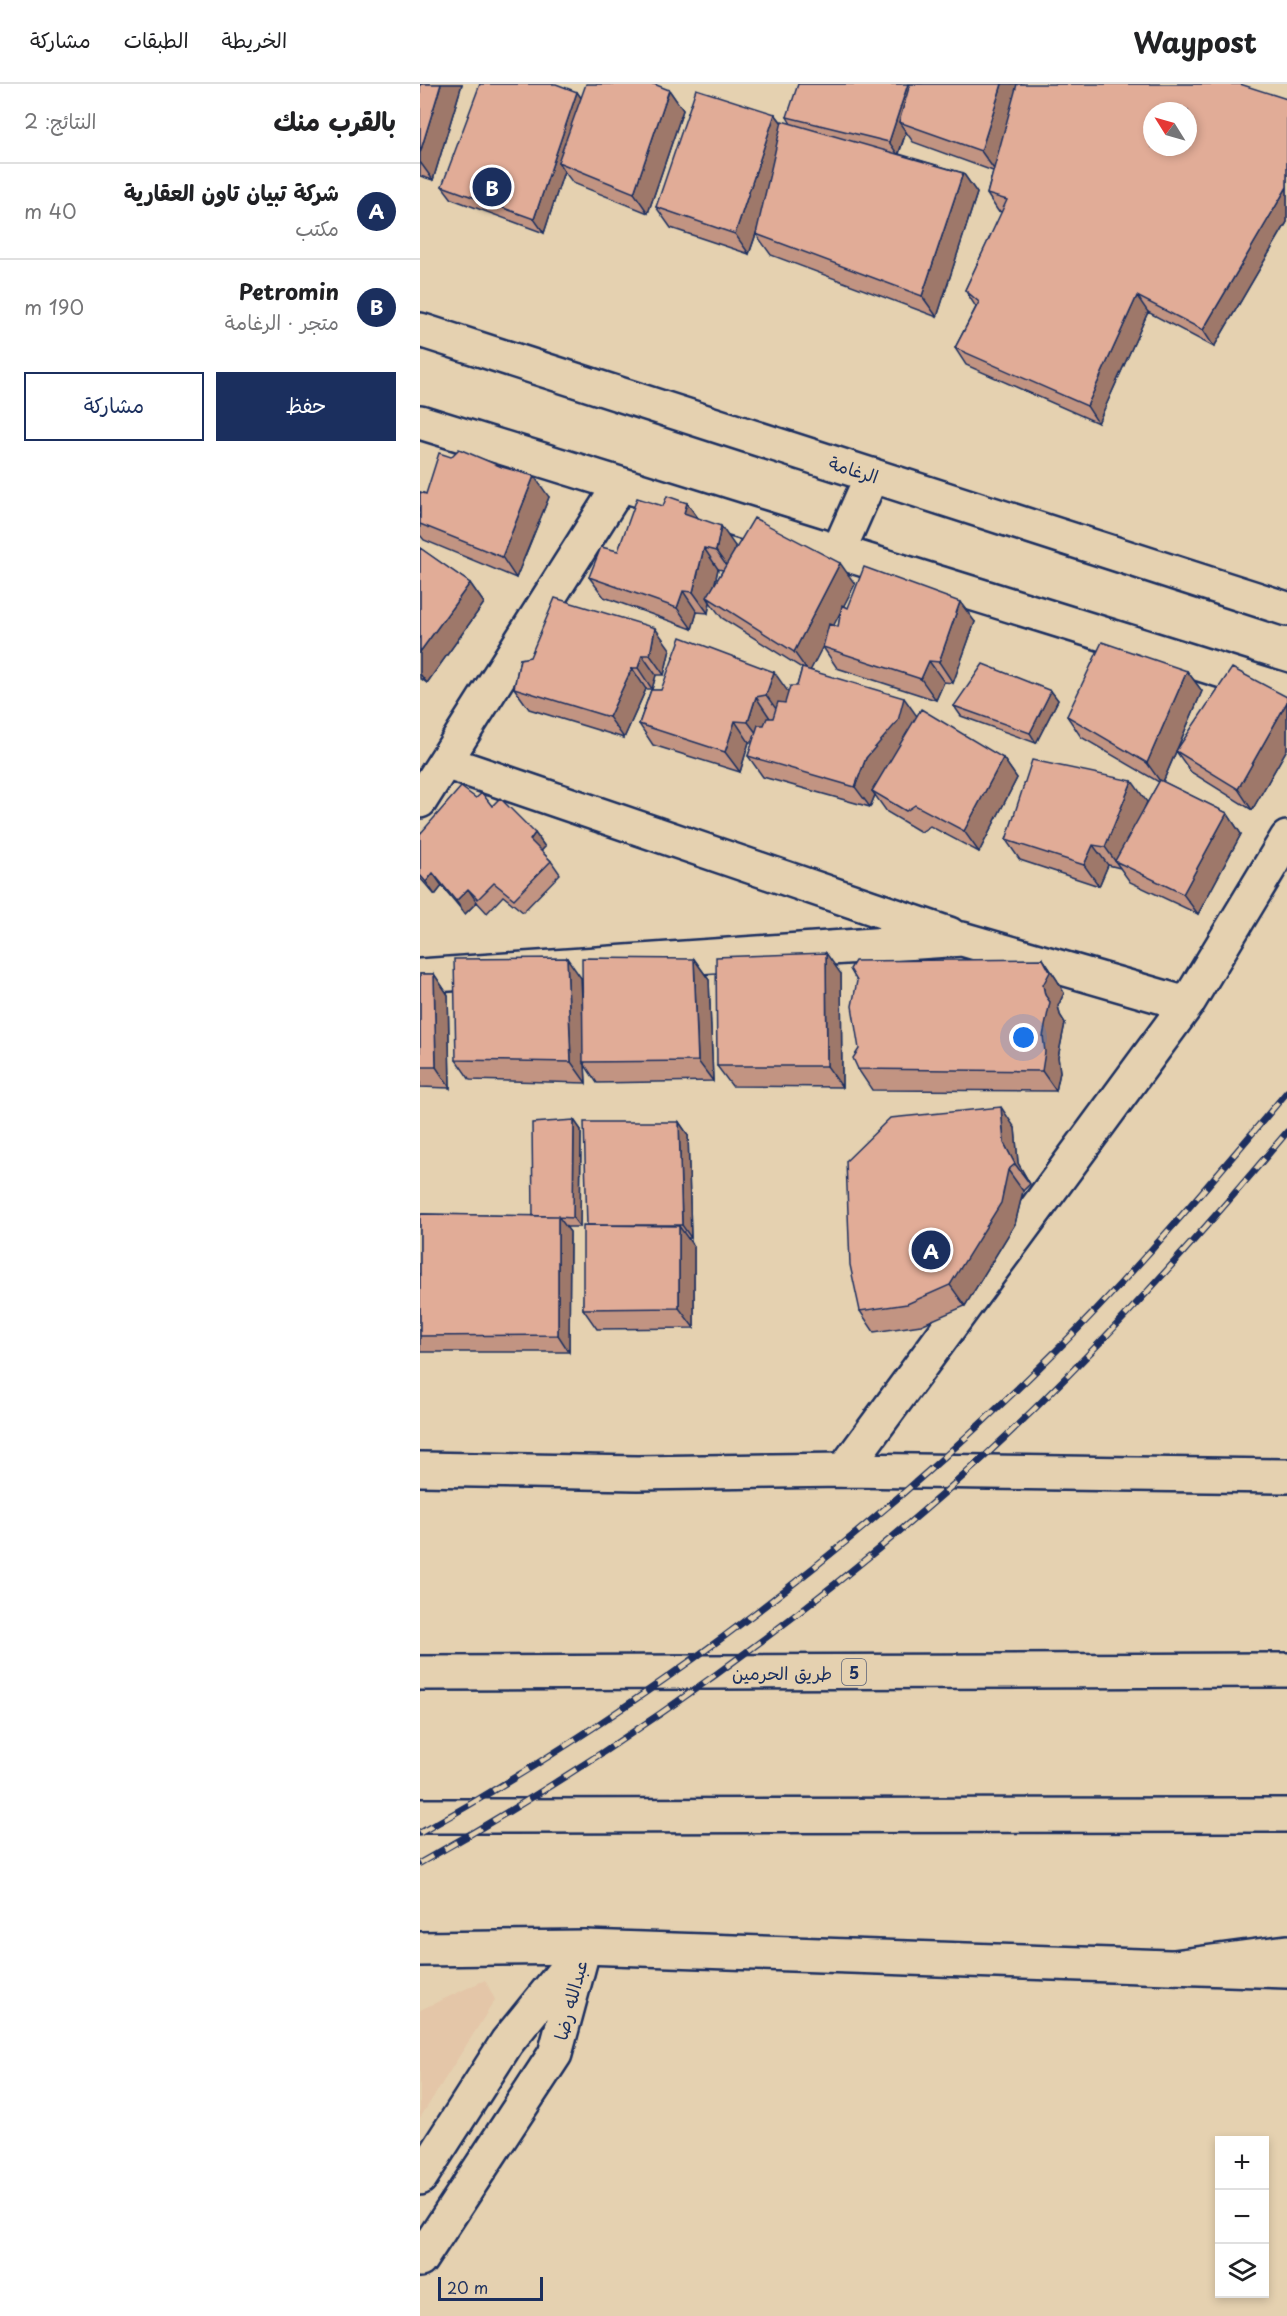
<!DOCTYPE html>
<html lang="ar">
<meta charset="utf-8">
<style>
:root{--surface:#fff;--page:#f2f2f2;--text:#202124;--muted:#757577;--line:#e0e0e0;--accent:#1b2f5e}
body{margin:0;font-family:"Playpen Sans","Playpen Sans Arabic",sans-serif;background:var(--page);color:var(--text);direction:rtl}
.controls{position:absolute;right:18px;bottom:18px;display:grid;overflow:hidden;border-radius:0px;box-shadow:0 3px 9px #0003}
.controls button{width:54px;height:54px;display:grid;place-items:center;padding:0;border:0;border-bottom:2px solid var(--line);background:var(--surface);color:var(--text);font:30px sans-serif}
.compass{position:absolute;left:723px;top:18px;width:54px;height:54px;border-radius:50%;background:var(--surface);box-shadow:0 3px 9px #0003;rotate:307deg}
.scale{position:absolute;left:18px;bottom:15px;width:105px;box-sizing:border-box;padding-left:6px;border:3px solid #1b2f5e;border-top:0;font-size:16px;line-height:21px;white-space:nowrap;color:#1b2f5e;-webkit-text-stroke:4px #e5d1b0;paint-order:stroke}
.you{position:absolute;left:604px;top:954px;width:21px;height:21px;margin:-15px;border:4px solid #fff;border-radius:50%;background:#1a73e8;box-shadow:0 0 0 9px #1a73e833}
.badge{display:grid;place-items:center;width:39px;height:39px;border-radius:50%;background:var(--accent);color:#fff;font-size:20px;font-weight:700}
.pin{position:absolute;translate:-50% -50%;border:3px solid #fff;box-shadow:0 2px 6px #0006}
.list{margin:0;padding:0;list-style:none}
h2{display:flex;justify-content:space-between;align-items:center;height:78px;margin:0;padding:0 24px;font-size:26px}
h2 small{font-size:20px;font-weight:400;color:var(--muted)}
.list li{display:grid;grid-template-columns:39px 1fr auto;gap:18px;align-items:center;box-sizing:border-box;height:96px;padding:0 24px;border-top:2px solid var(--line)}
.list b{display:block;font-size:22px;white-space:nowrap}
.list p{margin:0;font-size:20px;white-space:nowrap;color:var(--muted)}
.list em{font-size:20px;font-style:normal;color:var(--muted)}
.actions{display:flex;gap:12px;padding:18px 24px}
.actions a{flex:1;padding:14px 0;border:2px solid var(--accent);border-radius:0px;text-align:center;font-size:21px;color:var(--accent)}
.actions .main{background:var(--accent);color:#fff}
.icon{flex:none;width:33px;height:33px;fill:none;stroke:currentColor;stroke-width:2;stroke-linecap:round;stroke-linejoin:round}
.map{position:relative;flex:none;width:867px;height:2232px;overflow:hidden;direction:ltr}
header{display:flex;align-items:center;gap:36px;box-sizing:border-box;height:84px;padding:0 30px;background:var(--surface);border-bottom:2px solid var(--line)}
header strong{font-size:28px}
nav{display:flex;gap:33px;margin-inline-start:auto;font-size:21px}
main{display:flex}
aside{flex:1;background:var(--surface)}
.map>svg:first-child{display:block}
</style>
<header>
<strong>Waypost</strong>
<nav><a>الخريطة</a><a>الطبقات</a><a>مشاركة</a></nav>
</header>
<main>
<div class="map">
<svg width="867" height="2232" viewBox="0 0 867 2232">
<rect width="100%" height="100%" fill="#e5d1b0"/>
<filter id="ink" filterUnits="userSpaceOnUse"><feTurbulence type="fractalNoise" baseFrequency=".0167" numOctaves="2"/><feDisplacementMap in="SourceGraphic" scale="12" xChannelSelector="R" yChannelSelector="G"/><feConvolveMatrix kernelMatrix="1 2 1 2 8 2 1 2 1" color-interpolation-filters="sRGB"/></filter>
<g filter="url(#ink)">
<path fill="#e4c6a8" d="M65,1896L75,1916L0,2034V1926Z"/>
<g fill="none" stroke-linecap="round" stroke-linejoin="round">
<defs>
<path id="minor" d="M825,0L867,13
M0,246L867,525
M0,338L867,607
M418,468L452,391
M25,678L529,850
M0,717L200,401
M0,892L542,855L767,920
M424,1386L767,920L867,754"/>
<path id="tertiary" d="M0,2094L87,1958L155,1874
M0,2176L135,1970L164,1863"/>
<path id="secondary" d="M0,1865L164,1863L867,1887"/>
<path id="primary" d="M0,1385L217,1389L424,1386L867,1392
M754,1883L867,1868"/>
<path id="motorway" d="M0,1589L867,1586
M0,1732L867,1731"/>
</defs>
<use href="#minor" stroke="#1b2f5e" stroke-width="38"/>
<use href="#tertiary" stroke="#1b2f5e" stroke-width="38"/>
<use href="#secondary" stroke="#1b2f5e" stroke-width="38"/>
<use href="#primary" stroke="#1b2f5e" stroke-width="38"/>
<use href="#motorway" stroke="#1b2f5e" stroke-width="38"/>
<use href="#minor" stroke="#e5d1b0" stroke-width="33"/>
<use href="#tertiary" stroke="#e5d1b0" stroke-width="33"/>
<use href="#secondary" stroke="#e5d1b0" stroke-width="33"/>
<use href="#primary" stroke="#e5d1b0" stroke-width="33"/>
<use href="#motorway" stroke="#e5d1b0" stroke-width="33"/>
<defs>
<path id="rail" d="M0,1749C232,1619 449,1454 637,1266C718,1185 793,1096 867,1008
M0,1779C186,1675 363,1550 524,1409C649,1299 760,1175 867,1048"/>
</defs>
<use href="#rail" stroke="#1b2f5e" stroke-width="7"/>
<use href="#rail" stroke="#e5d1b0" stroke-width="4.5" stroke-dasharray="14" stroke-linecap="butt"/>
</g>
<path fill="#c29482" stroke="#1b2f5e" stroke-width="1.5" fill-rule="evenodd" d="M0,0H42L13,96L0,92Z
M249,6L263,26L228,129L153,99L144,87L124,149L32,115L22,102L157,8L161,14Z
M867,15V138L794,263L728,228L678,339L546,281L535,264L556,223L545,206L582,128L578,127L567,110L573,87L493,58L486,48L479,70L543,89L557,109L517,233L351,171L336,150L329,170L251,144L236,123L355,30L362,39L371,40L367,33Z
M31,373L129,413L96,494L4,456L0,451V408L6,410Z
M267,419L278,434L315,462L314,468L435,500L423,522L428,524L555,538L533,599L524,598L516,616L417,584L403,563V560L390,586L497,632L583,674L597,694L559,768L510,742L501,748L467,728L455,711L450,723L343,693L328,672L333,658H329L320,688L233,661L219,640L231,606L368,608L377,602L382,584L302,534L290,518L288,529L277,528L272,545L184,513L169,493L198,467L243,422ZM298,485L303,486L294,502ZM422,525L418,543L413,541Z
M0,464L50,499L64,519L7,599L0,594Z
M250,565L244,591H236L232,605H226L204,654L109,625L94,604L100,575Z
M767,587L782,607L743,698L807,729L821,750L778,830L710,798L700,784L688,781L679,802L600,776L586,756L727,718L723,726L739,698L661,653L647,632Z
M631,607L638,616L616,659L541,632L534,622Z
M867,613V665L832,726L771,688L756,667Z
M56,714L72,722L115,749L125,763L121,767L131,777L140,790L103,828L83,812L67,829L57,818L45,830L22,802L15,811L0,794V750Z
M274,875L289,896L293,997L177,999L165,981L166,999L50,996L36,976L161,894L162,915Z
M623,875L637,896L644,909L638,922L640,931L645,939L638,973L640,988L636,1007L452,1006L438,985Z
M0,890H14L28,911L30,1004L0,1003Z
M421,890L422,1003L312,1002L297,982Z
M154,1036L161,1046L160,1143H146L150,1148L149,1268H0V1130L113,1132Z
M259,1038L268,1051L271,1154H268L274,1163V1244L177,1245L163,1225L167,1141Z
M595,1044L598,1079L610,1100L603,1107L595,1140L545,1222L501,1241L454,1248L440,1227Z"/>
<path fill="#9e786a" stroke="#1b2f5e" stroke-width="1.5" d="M21,0H42L13,96L0,78V69Z
M488,0H502L479,38L486,48L478,71L469,58Z
M582,0H603L576,88L561,67Z
M249,6L263,26L228,129L214,109Z
M157,8L166,21L138,78L144,87L124,149L114,135Z
M355,30L370,50L329,170L315,150Z
M543,89L557,109L517,233L502,212Z
M867,103V138L794,263L783,246Z
M717,212L728,228L678,339L667,322Z
M114,392L129,413L96,494L82,473Z
M267,419L282,440L264,429Z
M301,442L315,462L311,488L296,467Z
M284,464L298,485L291,516L287,513L290,518L288,529L273,508Z
M420,479L435,500L389,589L374,568Z
M50,499L64,519L7,599L0,590V568Z
M263,507L277,528L272,545L257,524Z
M540,518L555,538L533,599L519,578Z
M235,544L250,565L244,591L230,571Z
M222,571L236,591L232,605L218,584Z
M509,577L524,598L516,616L501,595Z
M212,584L226,605L204,654L189,633Z
M767,587L782,607L742,700L727,679Z
M354,588L369,609L361,632L346,611Z
M631,607L638,616L616,659L610,649Z
M336,613L350,634L343,658L328,638Z
M484,614L499,635L452,707L455,711L450,723L435,703L446,674Z
M867,618V665L832,726L818,705Z
M315,637L329,658L320,688L305,668Z
M583,674L597,694L559,768L544,747Z
M712,697L727,718L701,780L695,777L700,784L685,763Z
M807,729L821,750L778,830L763,810Z
M115,749L125,763L119,769L110,756Z
M673,761L688,781L679,802L664,781Z
M13,789L22,802L15,811L6,798Z
M48,805L57,818L45,830L36,817Z
M406,869L421,890L422,1003L407,982Z
M147,874L161,894L165,978H163L165,981L166,999L151,978Z
M274,875L289,896L293,997L278,977Z
M623,875L637,896L644,909L638,922L640,931L645,939L638,973L640,988L636,1007L622,987L625,911L623,901Z
M14,890L28,911L30,1004L16,983Z
M581,1023L595,1044L598,1079L610,1100L595,1080L584,1059Z
M154,1036L161,1046L160,1143L153,1134Z
M259,1038L268,1051L271,1154L262,1141Z
M588,1086L603,1107L595,1140L545,1222L530,1201Z
M138,1132L150,1148L149,1268L138,1251Z
M259,1142L274,1163V1244L259,1224Z"/>
<path fill="#e1ac97" stroke="#1b2f5e" stroke-width="1.5" fill-rule="evenodd" d="M0,0H21L0,69Z
M60,0H136L157,8L114,135L22,102Z
M166,0H234L249,6L214,109L138,78Z
M378,0H488L469,58L367,33Z
M490,0H582L561,67L479,38Z
M597,0H820L867,15V103L783,246L717,212L667,322L535,264L559,218L545,206L587,116L567,110ZM732,27H768V63H732Z
M276,5L355,30L315,150L236,123Z
M362,37L543,89L502,212L336,150Z
M39,365L82,383L114,392L82,473L0,440V408L6,410L19,369L31,373Z
M247,412L267,419L264,429L301,442L296,467L284,464L273,508L263,507L257,524L169,493L181,463L198,467L217,414L243,422Z
M334,434L420,479L374,568L287,513Z
M0,464L50,499L0,568Z
M444,483L540,518L519,578L509,577L501,595L403,563L409,540L418,543L422,521L428,524Z
M135,514L235,544L230,571H222L218,584H212L189,633L94,604L100,575L110,573Z
M261,553L354,588L346,611L336,613L328,638L315,637L305,668L219,640L231,606H241Z
M682,558L767,587L727,679L647,632Z
M563,580L631,607L610,649L534,622Z
M382,584L484,614L478,637L446,674L435,703L328,672L338,641H344L347,634H353L358,618L365,619L370,602H377Z
M812,584L867,613V618L818,705L756,667Z
M501,625L583,674L544,747L495,721L486,727L452,707Z
M612,676L712,697L685,763L673,761L664,781L586,756Z
M740,696L807,729L763,810L695,777Z
M41,703L56,714L62,709L72,722L80,714L115,749L110,756L131,777L94,815L74,799L58,815L48,805L36,817L13,789L6,798L0,791V750Z
M406,869L407,982H297L296,873Z
M147,874L151,978L36,976L34,875Z
M162,874L274,875L278,977L163,978Z
M623,875L630,888L623,901L625,911L630,918L623,952L625,968L622,987L438,985L433,974L439,965L432,922L437,897L430,885L435,877Z
M0,890H14L16,983H0Z
M581,1023L584,1059L595,1080L588,1086L581,1119L530,1201L487,1220L440,1227L430,1181L426,1077L470,1034Z
M154,1036L153,1134L138,1133V1132H113L112,1039Z
M164,1038H259L262,1141H167Z
M0,1130L138,1132V1251L0,1252Z
M163,1141L259,1142V1224L163,1225Z"/>
</g>
<g text-anchor="middle" dominant-baseline="central" stroke-width="4.5" stroke-linejoin="round" paint-order="stroke">
<rect fill="#e5d1b0" stroke="#586077" stroke-width="1.5" x="422" y="1575" width="24" height="26" rx="4.5"/>
<g font-size="16" font-weight="bold" fill="#1b2f5e">
<text x="434" y="1588">5</text>
</g>
<g font-size="18" fill="#1b2f5e" stroke="#e5d1b0">
<text transform="translate(434 385) rotate(18)">الرغامة</text>
<text x="362" y="1588">طريق الحرمين</text>
<text transform="translate(150 1916) rotate(-75)">عبدالله رضا</text>
</g>
</g>
</svg>
<div class="controls">
<button>+</button>
<button>−</button>
<button><svg class="icon" aria-label="layers" viewBox="0 0 24 24"><path d="M12 4l9 5-9 5-9-5zM3 14l9 5 9-5"/></svg></button>
</div>
<svg class="compass" viewBox="-18 -18 36 36"><path d="M0-13l5 13h-10z" fill="#e53935"/><path d="M0 13l5-13h-10z" fill="#757577"/></svg>
<div class="scale">20 m</div>
<div class="you"></div>
<div class="pin badge" style="left:511px;top:1166px">A</div>
<div class="pin badge" style="left:72px;top:103px">B</div>
</div>
<aside>
<h2>بالقرب منك<small>النتائج: 2</small></h2>
<ul class="list">
<li><span class="badge">A</span><div><b>شركة تبيان تاون العقارية</b><p>مكتب</p></div><em>40 m</em></li>
<li><span class="badge">B</span><div><b>Petromin</b><p>متجر · الرغامة</p></div><em>190 m</em></li>
</ul>
<div class="actions"><a class="main">حفظ</a><a>مشاركة</a></div>
</aside>
</main>
